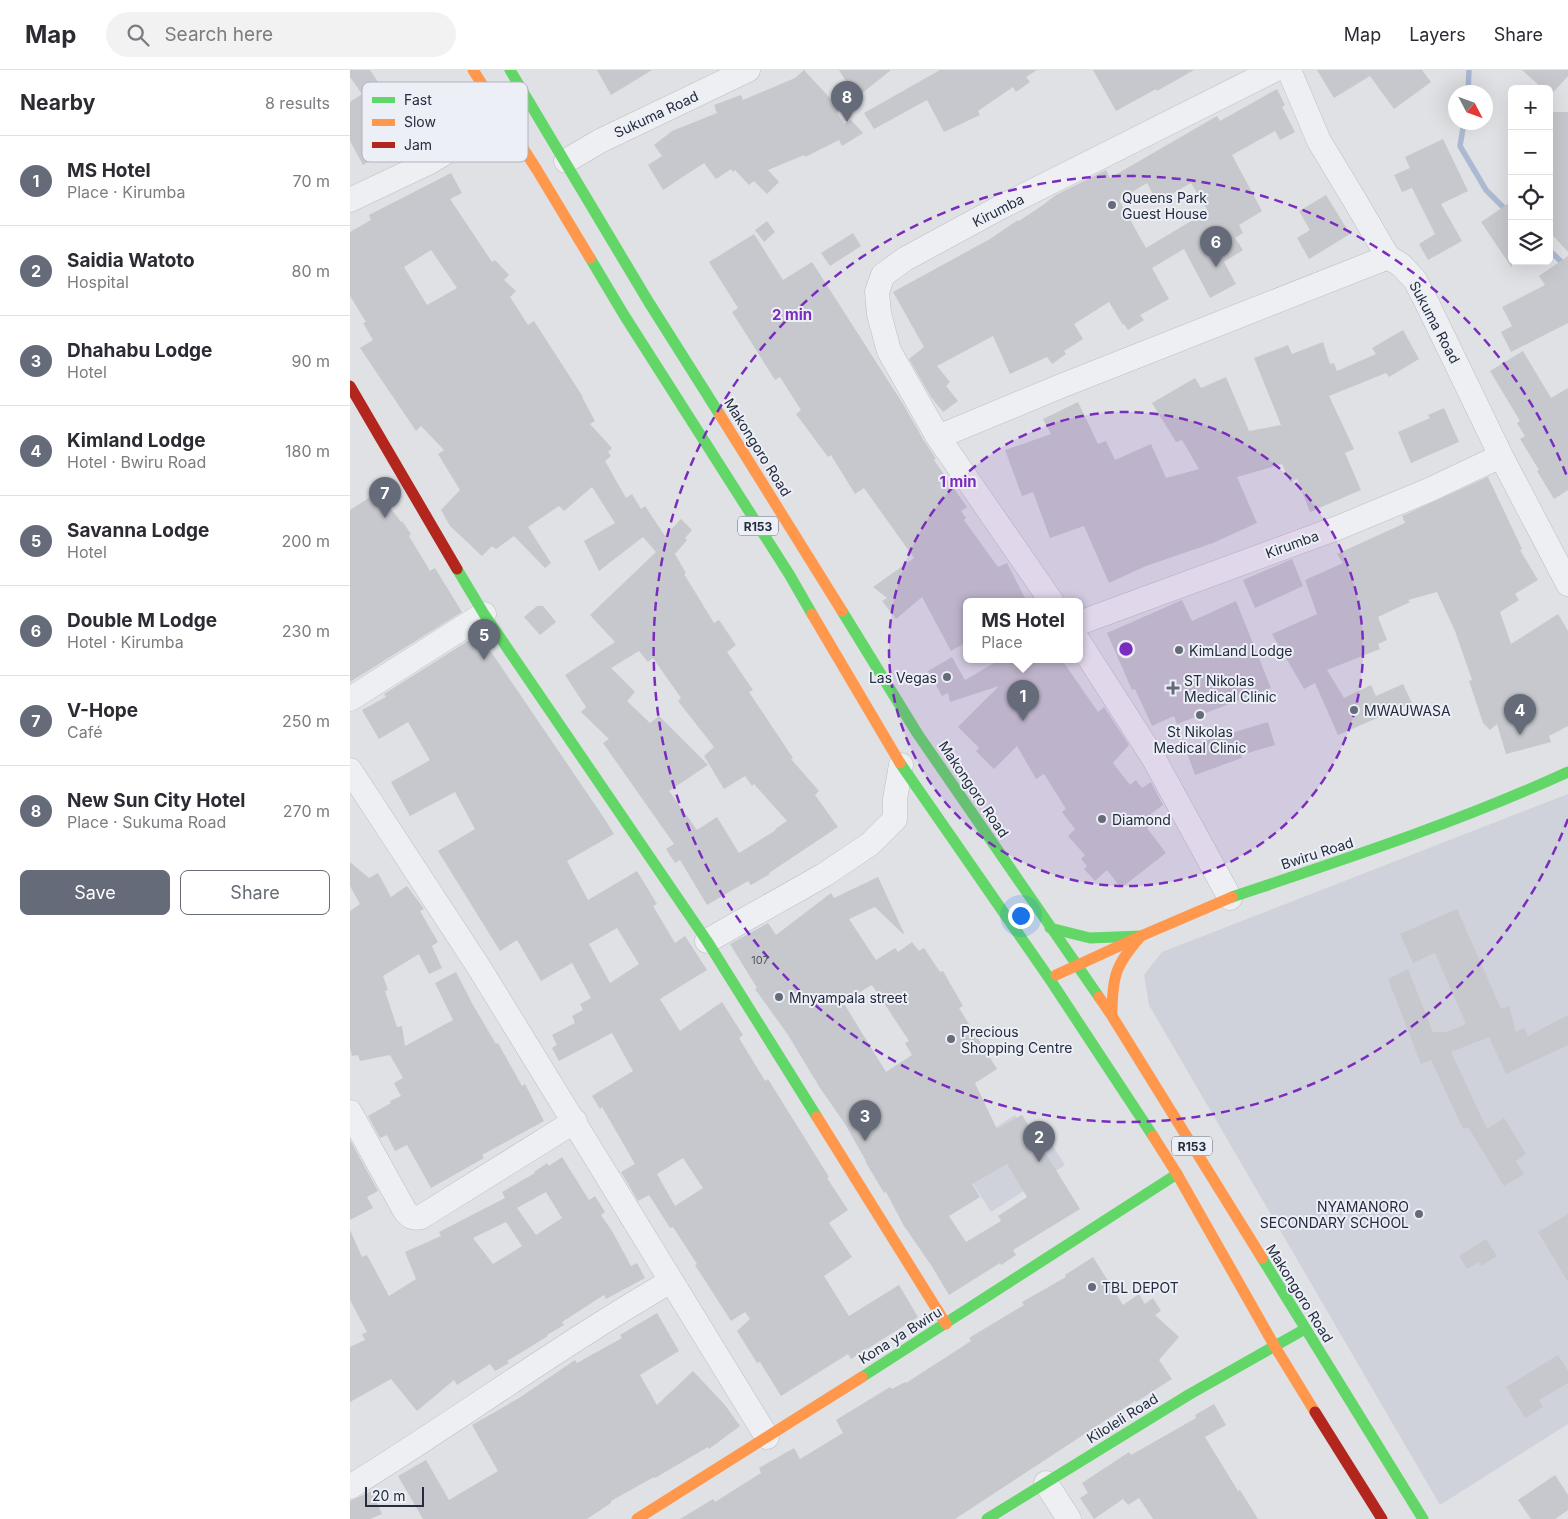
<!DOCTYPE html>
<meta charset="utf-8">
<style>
:root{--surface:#fff;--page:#f2f2f3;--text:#2b2b33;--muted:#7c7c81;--line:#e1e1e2;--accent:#666b79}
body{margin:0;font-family:Inter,sans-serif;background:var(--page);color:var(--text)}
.controls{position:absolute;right:15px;top:15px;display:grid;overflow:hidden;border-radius:8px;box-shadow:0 5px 20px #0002}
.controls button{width:45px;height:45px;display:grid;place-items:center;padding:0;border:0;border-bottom:1px solid var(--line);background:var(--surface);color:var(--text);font:25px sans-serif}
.compass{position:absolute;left:1098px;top:15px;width:45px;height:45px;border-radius:50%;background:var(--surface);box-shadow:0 5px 20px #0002;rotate:131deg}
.scale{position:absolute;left:15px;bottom:12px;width:59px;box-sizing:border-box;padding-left:5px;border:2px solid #252c3f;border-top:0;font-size:14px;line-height:18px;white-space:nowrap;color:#252c3f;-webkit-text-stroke:4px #eceff5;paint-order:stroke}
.you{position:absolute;left:670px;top:845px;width:18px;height:18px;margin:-12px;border:4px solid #fff;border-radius:50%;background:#1a73e8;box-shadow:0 0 0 8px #1a73e833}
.badge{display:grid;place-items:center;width:32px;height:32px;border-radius:50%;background:var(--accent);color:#fff;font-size:16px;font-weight:700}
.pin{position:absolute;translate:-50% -41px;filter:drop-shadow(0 1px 2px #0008)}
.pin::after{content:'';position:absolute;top:26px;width:18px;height:15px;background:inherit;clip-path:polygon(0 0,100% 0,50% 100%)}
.popup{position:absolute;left:613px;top:528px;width:120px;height:65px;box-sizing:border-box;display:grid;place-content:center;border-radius:8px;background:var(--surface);filter:drop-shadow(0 1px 4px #0005);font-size:16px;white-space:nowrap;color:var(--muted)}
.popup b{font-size:19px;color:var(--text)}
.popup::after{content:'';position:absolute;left:50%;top:100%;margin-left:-10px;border:10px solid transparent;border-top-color:var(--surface)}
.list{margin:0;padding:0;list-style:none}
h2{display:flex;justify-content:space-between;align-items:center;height:65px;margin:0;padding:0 20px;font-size:21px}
h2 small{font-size:16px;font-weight:400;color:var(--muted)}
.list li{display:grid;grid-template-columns:32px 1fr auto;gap:15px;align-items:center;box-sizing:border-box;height:90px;padding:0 20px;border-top:1px solid var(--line)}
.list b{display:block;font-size:19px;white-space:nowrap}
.list p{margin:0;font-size:16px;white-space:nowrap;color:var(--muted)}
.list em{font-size:16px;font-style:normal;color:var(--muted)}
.actions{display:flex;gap:10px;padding:15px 20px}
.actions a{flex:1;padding:11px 0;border:1px solid var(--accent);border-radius:8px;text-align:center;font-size:18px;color:var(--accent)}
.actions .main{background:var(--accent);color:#fff}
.icon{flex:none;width:28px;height:28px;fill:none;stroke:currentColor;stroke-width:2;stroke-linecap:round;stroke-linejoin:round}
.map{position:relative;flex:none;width:1218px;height:1449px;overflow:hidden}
header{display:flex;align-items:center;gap:30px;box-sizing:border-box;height:70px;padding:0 25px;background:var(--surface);border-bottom:1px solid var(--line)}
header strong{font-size:24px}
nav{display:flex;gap:28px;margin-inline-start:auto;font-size:18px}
.search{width:350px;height:45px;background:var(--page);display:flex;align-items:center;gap:12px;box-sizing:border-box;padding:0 18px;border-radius:28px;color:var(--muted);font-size:19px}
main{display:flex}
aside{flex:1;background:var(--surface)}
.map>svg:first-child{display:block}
</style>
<header>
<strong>Map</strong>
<div class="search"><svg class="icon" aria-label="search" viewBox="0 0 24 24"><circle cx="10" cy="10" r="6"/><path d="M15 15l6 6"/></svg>Search here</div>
<nav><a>Map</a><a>Layers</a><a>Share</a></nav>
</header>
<main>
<aside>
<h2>Nearby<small>8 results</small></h2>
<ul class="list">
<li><span class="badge">1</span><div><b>MS Hotel</b><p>Place · Kirumba</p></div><em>70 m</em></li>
<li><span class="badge">2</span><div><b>Saidia Watoto</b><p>Hospital</p></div><em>80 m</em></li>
<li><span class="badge">3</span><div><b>Dhahabu Lodge</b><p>Hotel</p></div><em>90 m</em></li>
<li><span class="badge">4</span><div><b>Kimland Lodge</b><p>Hotel · Bwiru Road</p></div><em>180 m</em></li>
<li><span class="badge">5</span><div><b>Savanna Lodge</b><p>Hotel</p></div><em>200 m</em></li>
<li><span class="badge">6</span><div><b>Double M Lodge</b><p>Hotel · Kirumba</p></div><em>230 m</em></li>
<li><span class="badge">7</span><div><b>V-Hope</b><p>Café</p></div><em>250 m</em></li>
<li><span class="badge">8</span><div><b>New Sun City Hotel</b><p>Place · Sukuma Road</p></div><em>270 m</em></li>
</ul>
<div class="actions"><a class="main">Save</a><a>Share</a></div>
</aside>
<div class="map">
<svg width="1218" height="1449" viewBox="0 0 1218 1449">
<rect width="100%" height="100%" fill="#dfe1e4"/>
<path fill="#cfd2da" d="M1218,724V1354L1090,1435L799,935L794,905L812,882Z
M665,1045L683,1074L660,1094L699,1070L715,1095L641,1142L604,1084Z"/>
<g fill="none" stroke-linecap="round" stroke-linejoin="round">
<path stroke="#abbad2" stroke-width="5.5" d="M1118,22L1119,0
M1114,52L1110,76L1136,120L1158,142
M1199,180L1218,198"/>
</g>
<path fill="#c6c8cd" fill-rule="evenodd" d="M0,0H20L52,48L64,36L81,53L69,66L66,63L13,95L0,71V32L12,24L0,7Z
M247,0H302L261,25Z
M454,0L491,40L487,43L494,54L501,50L513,63L492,76L489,70L455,87L454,85L418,100L429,112L417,124L404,111L399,115L385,100L383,102L381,99L366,109L354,93L313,120L298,95L312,86L304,75L322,61L367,43L364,35L391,25L393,30L445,8Z
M489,0H541L506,28Z
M590,0H687L676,7L680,12L666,22L663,17L628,41L630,45L594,62L577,30L524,59L514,43Z
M743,0H844L807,21L806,19L766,41Z
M967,0H1072L1081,12L1044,39L1020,6L984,28Z
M1172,0H1218V6L1200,26L1199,19H1193Z
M927,19L935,35L932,37L945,62L930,70L925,61L882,85L912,141L889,155L893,163L885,168L893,180L874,192L886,214L860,228L834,179L802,198L819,229L790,245L794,250L778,260L774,254L773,255L759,232L724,254L733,269L714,281L716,284L702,294L697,287L660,304L643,266L587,296L600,312L596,316L608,331L593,342L581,327L559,289L574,277L543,222L640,169L668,150L669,151L693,135L706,125L756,100L760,108L867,46L870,51ZM797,113L807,132L841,113L858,141L796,178L769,130Z
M1201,42H1218V182L1199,161V67Z
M1093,69L1118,121L1091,134L1112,171L1078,190L1069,174L1085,164L1062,118L1052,122L1044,105L1060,98L1055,87Z
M101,103L112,123L100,129L142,192L145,190L159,205L154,210L166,221L160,227L178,255L184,251L233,327H232L245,351L240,354L262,378L258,382L261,386L255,391L276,428L282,424L291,439L295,436L315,466L331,449L342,460L335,468L337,470L325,484L336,503L334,504L364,553L369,550L386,575L377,582L403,620L399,622L443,688L441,689L469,721L465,725L488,757L419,803L420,804L401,815L398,811L357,835L330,790L325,793L316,779L324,774L253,673L259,669L231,642L236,637L215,605L265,572L240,545L306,482L293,467L249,501L234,471L265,453L242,417L214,441L209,436L178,457L201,493L195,498L164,466L146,479L142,476L132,486L100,456L91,440L110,420L88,384L94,380L71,356L66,361L10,278L23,270L13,253L16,252L0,226V162L21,150L19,145ZM81,180L107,218L77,235L54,197ZM289,581L298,592L303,588L331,628L328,631L364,677L354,686L374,719L395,706L402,716L404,714L437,751L425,759L426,760L389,783L367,747L347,760L319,721L358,695L309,646L300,653L277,631L285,622L261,598Z
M976,125L1000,164L959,189L947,168L960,160L949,141Z
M1162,131V198L1131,152Z
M417,151L425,162L414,172L405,160Z
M503,163L511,176L480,196L471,183Z
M404,164L433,210L462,192L553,334L573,369L586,389L584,390L617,437L611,441L616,448L614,450L648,497L657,493L677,532H617V572L601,581L572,527L546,549L532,531L537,528L523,517L564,488L514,418L505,424L481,385L478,387L446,344L451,340L430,307L425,310L382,242L388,238L359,192Z
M1218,186V253L1161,282L1151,262L1162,256L1152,237L1195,215L1189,206Z
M1053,260L1069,289L1039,307L1036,303L979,326L1004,379L995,383L1011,420L960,442L947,409L940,412L932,394L887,407L907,453L863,473L796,496L759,513L734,456L700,468L683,422L672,426L655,380L701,364L693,349L728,332L748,374L756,371L765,390L801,374L816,408L849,399L832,370L826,372L802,333L845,308L851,318L876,307L899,361L931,355L904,288L938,275L942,284L973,272L980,294L984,293L987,301L1026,284L1022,278Z
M1173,281L1201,328L1218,318V420L1204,429L1187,401L1189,400L1170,369L1175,366L1167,353L1170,351L1140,301Z
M1094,338L1109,372L1061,393L1048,362L1080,348L1078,345Z
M1138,407L1172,479L1170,480L1188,510L1165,524L1169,530L1150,542L1161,574L1208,544L1218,561V656L1199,666L1201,672L1156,684L1147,654L1140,660L1133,653L1119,611L1122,610L1105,561L1087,522L1058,530L1060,532L1028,547L1037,570L1028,574L1030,579L977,600L994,628L1021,615L1026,626L1053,614L1062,633L988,665L965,613L954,619L922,564L967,544L955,510L993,493L987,484L1055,453L1052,446Z
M25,424L35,439L39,436L51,452L52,451L61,464L59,466L80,501L85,498L112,542L0,612V440Z
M942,489L953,516L905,538L893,510Z
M832,530L842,551L886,531L921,618L827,654L824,646L802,656L785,619L782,620L757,563Z
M187,536H193L206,552L190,565L174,547Z
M129,564L256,751L264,764L217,791L238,830L287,801L307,834L303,836L325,873L335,866L357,900L310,929L330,961L372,932L393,965L389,968L415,1011L418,1009L479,1107L477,1108L498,1140L479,1153L502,1187L474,1206L499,1246L549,1215L568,1247L501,1289L498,1284L431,1326L410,1292L407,1293L387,1261L400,1249L395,1242L381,1251L345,1195L347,1194L323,1157L320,1158L299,1125L288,1131L271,1102L285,1094L252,1037L250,1039L242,1026L283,1001L262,963L209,991L202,978L207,975L202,965L225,953L222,946L233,940L230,934L241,928L222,893L191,911L167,870L150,881L88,781L125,759L105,722L60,746L41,712L80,690L58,652L29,669L12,640L36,627L34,624ZM267,858L289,894L260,913L239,874ZM333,1088L353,1118L325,1136L307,1104Z
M602,587L615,610L649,590H712L748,642L754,637L779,675L763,693L780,715L786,710L792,718L801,712L813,735L794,749L800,756L797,758L816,783L771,818L757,800L745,811L734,799L737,796L731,789L735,785L718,766L725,759L712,742L716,739L694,704L686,709L667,676L644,699L626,681L629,678L608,657L649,616L600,632L598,623L592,626L578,601Z
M918,652L925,675L891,685L892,688L845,705L835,677Z
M0,792L19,808L28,803L41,827L57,816L74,839L70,841L88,872L82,876L92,898L79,904L69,884L33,906L38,920L35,921L47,957L52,956L55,976L103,950L85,913L106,902L123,935L146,974L148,973L172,1016L175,1014L194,1051L132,1085L134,1088L81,1118L57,1075L45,1081L37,1065L30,1068L18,1046L41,1033L40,1031L51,1026L44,1013L53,1008L40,985L10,991L8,985L2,986L0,978V841L10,834L0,816Z
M528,807L554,863L553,864L525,837L499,849L526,890L545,878L548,882L562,872L569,881L574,878L590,902L593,901L613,936L609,938L647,999L625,1013L647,1059L672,1045L730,1139L663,1180L666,1185L651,1195L650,1193L599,1225L581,1195L554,1156L536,1122L534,1123L515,1091H516L495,1054L470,1018L438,965L405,919L407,918L380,874L418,853L426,865L481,823L484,828ZM522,915L559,971L555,973L562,985L536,1002L493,932ZM657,1094L677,1127L648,1146L651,1151L616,1172L599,1146L630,1127L622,1114Z
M1107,839L1151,939L1159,936L1166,962L1174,958L1178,966L1218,945V975L1156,1004L1139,967L1101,982L1137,1059L1154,1048L1176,1084L1166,1091L1174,1104L1154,1116L1118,1057L1113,1059L1081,990L1071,994L1038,909L1058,899L1083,962H1097L1116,954L1085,883L1063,893L1050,864Z
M0,1070L28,1121L17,1127L23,1138L0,1150Z
M212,1087L239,1130L245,1126L255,1142L251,1145L262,1161L281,1196L287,1193L295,1208L256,1229L254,1225L212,1252L214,1255L197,1265L198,1266L157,1291L159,1293L145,1301L140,1294L107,1315L104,1310L67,1341L41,1309L0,1332V1277L15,1270L12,1264L17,1262L0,1230V1160L12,1187L17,1185L39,1226L66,1209L55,1182L91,1166L89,1162L155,1128L152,1122L185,1103L184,1102L197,1093L199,1096ZM196,1122L212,1148L186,1165L167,1138ZM156,1152L172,1176L143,1194L123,1168Z
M1218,1144V1212L1188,1162Z
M1136,1169L1147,1186L1131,1196L1129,1192L1117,1199L1109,1186Z
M743,1187L773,1235L789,1224L795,1234L803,1228L811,1241L805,1245L829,1267L809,1290L822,1309L786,1332L785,1331L605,1449H330L363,1429L365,1432L411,1403L409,1398L444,1378L450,1389L493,1363L486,1350L540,1317L542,1319L555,1312L556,1313L621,1271L619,1268L674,1235L672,1232L716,1207L715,1205Z
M307,1243L329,1281L290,1305L307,1335L343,1301L375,1335L390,1356L359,1379L358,1377L305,1408L304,1407L261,1431V1433L237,1449H73L48,1406L76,1390L99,1430L148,1401L122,1355L169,1328L225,1290L227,1293L272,1268L270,1265Z
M1208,1285L1218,1301V1313L1189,1330L1193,1337L1175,1348L1156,1317Z
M864,1334L876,1355L855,1367L888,1421L890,1420L908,1449H803L789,1428L778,1435L773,1429L744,1449L730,1428L738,1423L732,1413L779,1382L781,1385L846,1348L845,1345Z
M1205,1405L1218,1425V1440L1205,1449H1181L1168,1430Z
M22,1421L32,1444L20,1449H0V1431Z"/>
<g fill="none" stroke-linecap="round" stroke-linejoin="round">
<defs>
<path id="street" d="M939,0L969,71L1004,129L1038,187L1051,195L1065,210L1076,231L1151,386L1218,514
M216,91L250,71L398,0
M0,130L78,93L153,48
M588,367L711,316L1038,187
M702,532L588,367L539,281L529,244L527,222L533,205L555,189L649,138L924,0
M729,553L990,457L1079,420L1151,386
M729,572L804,689L880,828
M0,629L134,544
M0,700L130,899L417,1367
M357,871L474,805L520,774L545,749V729L551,695
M0,1042L55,1141C60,1147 63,1149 71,1147L225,1051
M696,1413L719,1449
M0,1417C108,1350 211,1275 321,1211"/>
</defs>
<use href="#street" stroke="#bcbec2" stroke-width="25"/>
<use href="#street" stroke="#eeeff2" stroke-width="24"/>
<path stroke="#63d668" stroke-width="11" d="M160,0L298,231L370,345
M240,188L274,245L439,504L462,544
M107,499L134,544L357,871L467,1047
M492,541L567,663L749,927
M550,693L699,908L803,1066
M882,827C995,789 1109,752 1218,702
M700,858L740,868L791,866
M912,1188L1073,1449
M512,1307L827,1104
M637,1449L840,1324L955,1259"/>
<path stroke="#ff974d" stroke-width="11" d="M123,0L187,100L240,188
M370,345L492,541
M462,544L550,693
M706,905L791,866L882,827
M749,927L762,946L912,1188
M762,946C762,907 765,895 791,866
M467,1047L596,1254
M803,1066L827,1104L924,1275L965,1342
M287,1449L512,1307"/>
<path stroke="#b3261e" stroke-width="11" d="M0,316L107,499
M965,1342L1032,1449"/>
</g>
<circle cx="776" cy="579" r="237" fill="#7b2cbf" fill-opacity=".12"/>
<g fill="none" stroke="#7b2cbf" stroke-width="2.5" stroke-dasharray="9 6">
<circle cx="776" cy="579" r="237"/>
<path d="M1218 749A473 473 0 1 1 1218 409"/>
</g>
<g fill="#666b79" stroke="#eceff5" stroke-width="2">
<circle cx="762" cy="135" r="5"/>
<circle cx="829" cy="580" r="5"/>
<circle cx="597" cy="607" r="5"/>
<path d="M820.5 610.5h5v5h5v5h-5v5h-5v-5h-5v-5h5z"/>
<circle cx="1004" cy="640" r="5"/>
<circle cx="850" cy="645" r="5"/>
<circle cx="752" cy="749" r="5"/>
<circle cx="429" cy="927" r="5"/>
<circle cx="601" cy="969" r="5"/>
<circle cx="1069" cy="1144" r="5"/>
<circle cx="742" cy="1217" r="5"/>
</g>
<g text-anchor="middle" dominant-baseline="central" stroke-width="4" stroke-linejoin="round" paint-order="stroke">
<g font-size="11" fill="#4f5564">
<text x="410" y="890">107</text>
</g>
<g fill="#eceff5" stroke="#616676" stroke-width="1">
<rect x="388" y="446.5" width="40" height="19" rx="4"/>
<rect x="822" y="1066.5" width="40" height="19" rx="4"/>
</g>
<g font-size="12" font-weight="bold" fill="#252c3f">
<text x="408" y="456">R153</text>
<text x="842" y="1076">R153</text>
</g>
<g font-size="14" fill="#252c3f" stroke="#eceff5">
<text transform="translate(306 44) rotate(-25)">Sukuma Road</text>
<text transform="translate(648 140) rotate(-27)">Kirumba</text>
<text transform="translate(1085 252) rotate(62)">Sukuma Road</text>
<text transform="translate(408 377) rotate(58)">Makongoro Road</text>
<text transform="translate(942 474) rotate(-20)">Kirumba</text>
<text transform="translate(624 719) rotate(56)">Makongoro Road</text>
<text transform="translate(967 783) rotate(-18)">Bwiru Road</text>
<text transform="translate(950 1223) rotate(58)">Makongoro Road</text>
<text transform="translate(550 1265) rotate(-32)">Kona ya Bwiru</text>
<text transform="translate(772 1348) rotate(-32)">Kiloleli Road</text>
</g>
<g font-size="14" fill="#252c3f" stroke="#eceff5" text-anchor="start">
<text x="772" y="127">Queens Park<tspan x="772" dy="16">Guest House</tspan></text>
<text x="839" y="580">KimLand Lodge</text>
<text x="587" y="607" text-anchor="end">Las Vegas</text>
<text x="834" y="610">ST Nikolas<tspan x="834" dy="16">Medical Clinic</tspan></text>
<text x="1014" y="640">MWAUWASA</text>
<text x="850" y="661" text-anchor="middle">St Nikolas<tspan x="850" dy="16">Medical Clinic</tspan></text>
<text x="762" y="749">Diamond</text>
<text x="439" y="927">Mnyampala street</text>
<text x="611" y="961">Precious<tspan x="611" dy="16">Shopping Centre</tspan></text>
<text x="1059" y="1136" text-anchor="end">NYAMANORO<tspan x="1059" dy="16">SECONDARY SCHOOL</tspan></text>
<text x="752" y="1217">TBL DEPOT</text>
</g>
</g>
<rect x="12" y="12" width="166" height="80" rx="8" fill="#eceff5" stroke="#b0b4be" stroke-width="1"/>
<rect x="22" y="27" width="23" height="6" fill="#63d668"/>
<rect x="22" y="49" width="23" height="7" fill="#ff974d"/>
<rect x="22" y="72" width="23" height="6" fill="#b3261e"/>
<g font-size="14" fill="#252c3f">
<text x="54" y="35">Fast</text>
<text x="54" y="57">Slow</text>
<text x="54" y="80">Jam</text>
</g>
<circle cx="776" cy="579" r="8" fill="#7b2cbf" stroke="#eceff5" stroke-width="2.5"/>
<g font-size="15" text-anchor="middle" font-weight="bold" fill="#7b2cbf" stroke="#eceff5" stroke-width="4" stroke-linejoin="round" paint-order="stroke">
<text x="442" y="250">2 min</text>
<text x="608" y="417">1 min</text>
</g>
</svg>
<div class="controls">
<button>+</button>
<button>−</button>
<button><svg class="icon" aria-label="locate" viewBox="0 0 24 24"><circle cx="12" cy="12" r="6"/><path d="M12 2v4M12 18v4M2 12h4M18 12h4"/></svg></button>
<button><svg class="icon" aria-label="layers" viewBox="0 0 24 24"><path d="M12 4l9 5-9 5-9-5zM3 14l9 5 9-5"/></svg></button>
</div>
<svg class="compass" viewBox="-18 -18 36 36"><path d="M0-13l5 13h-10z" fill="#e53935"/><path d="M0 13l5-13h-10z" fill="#7c7c81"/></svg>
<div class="scale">20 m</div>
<div class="you"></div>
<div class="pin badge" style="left:673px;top:651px">1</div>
<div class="popup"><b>MS Hotel</b>Place</div>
<div class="pin badge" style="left:689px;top:1092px">2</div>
<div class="pin badge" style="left:515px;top:1071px">3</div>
<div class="pin badge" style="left:1170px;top:665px">4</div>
<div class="pin badge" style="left:134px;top:590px">5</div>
<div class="pin badge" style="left:866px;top:197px">6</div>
<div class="pin badge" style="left:35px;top:448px">7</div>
<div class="pin badge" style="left:497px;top:52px">8</div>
</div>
</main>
